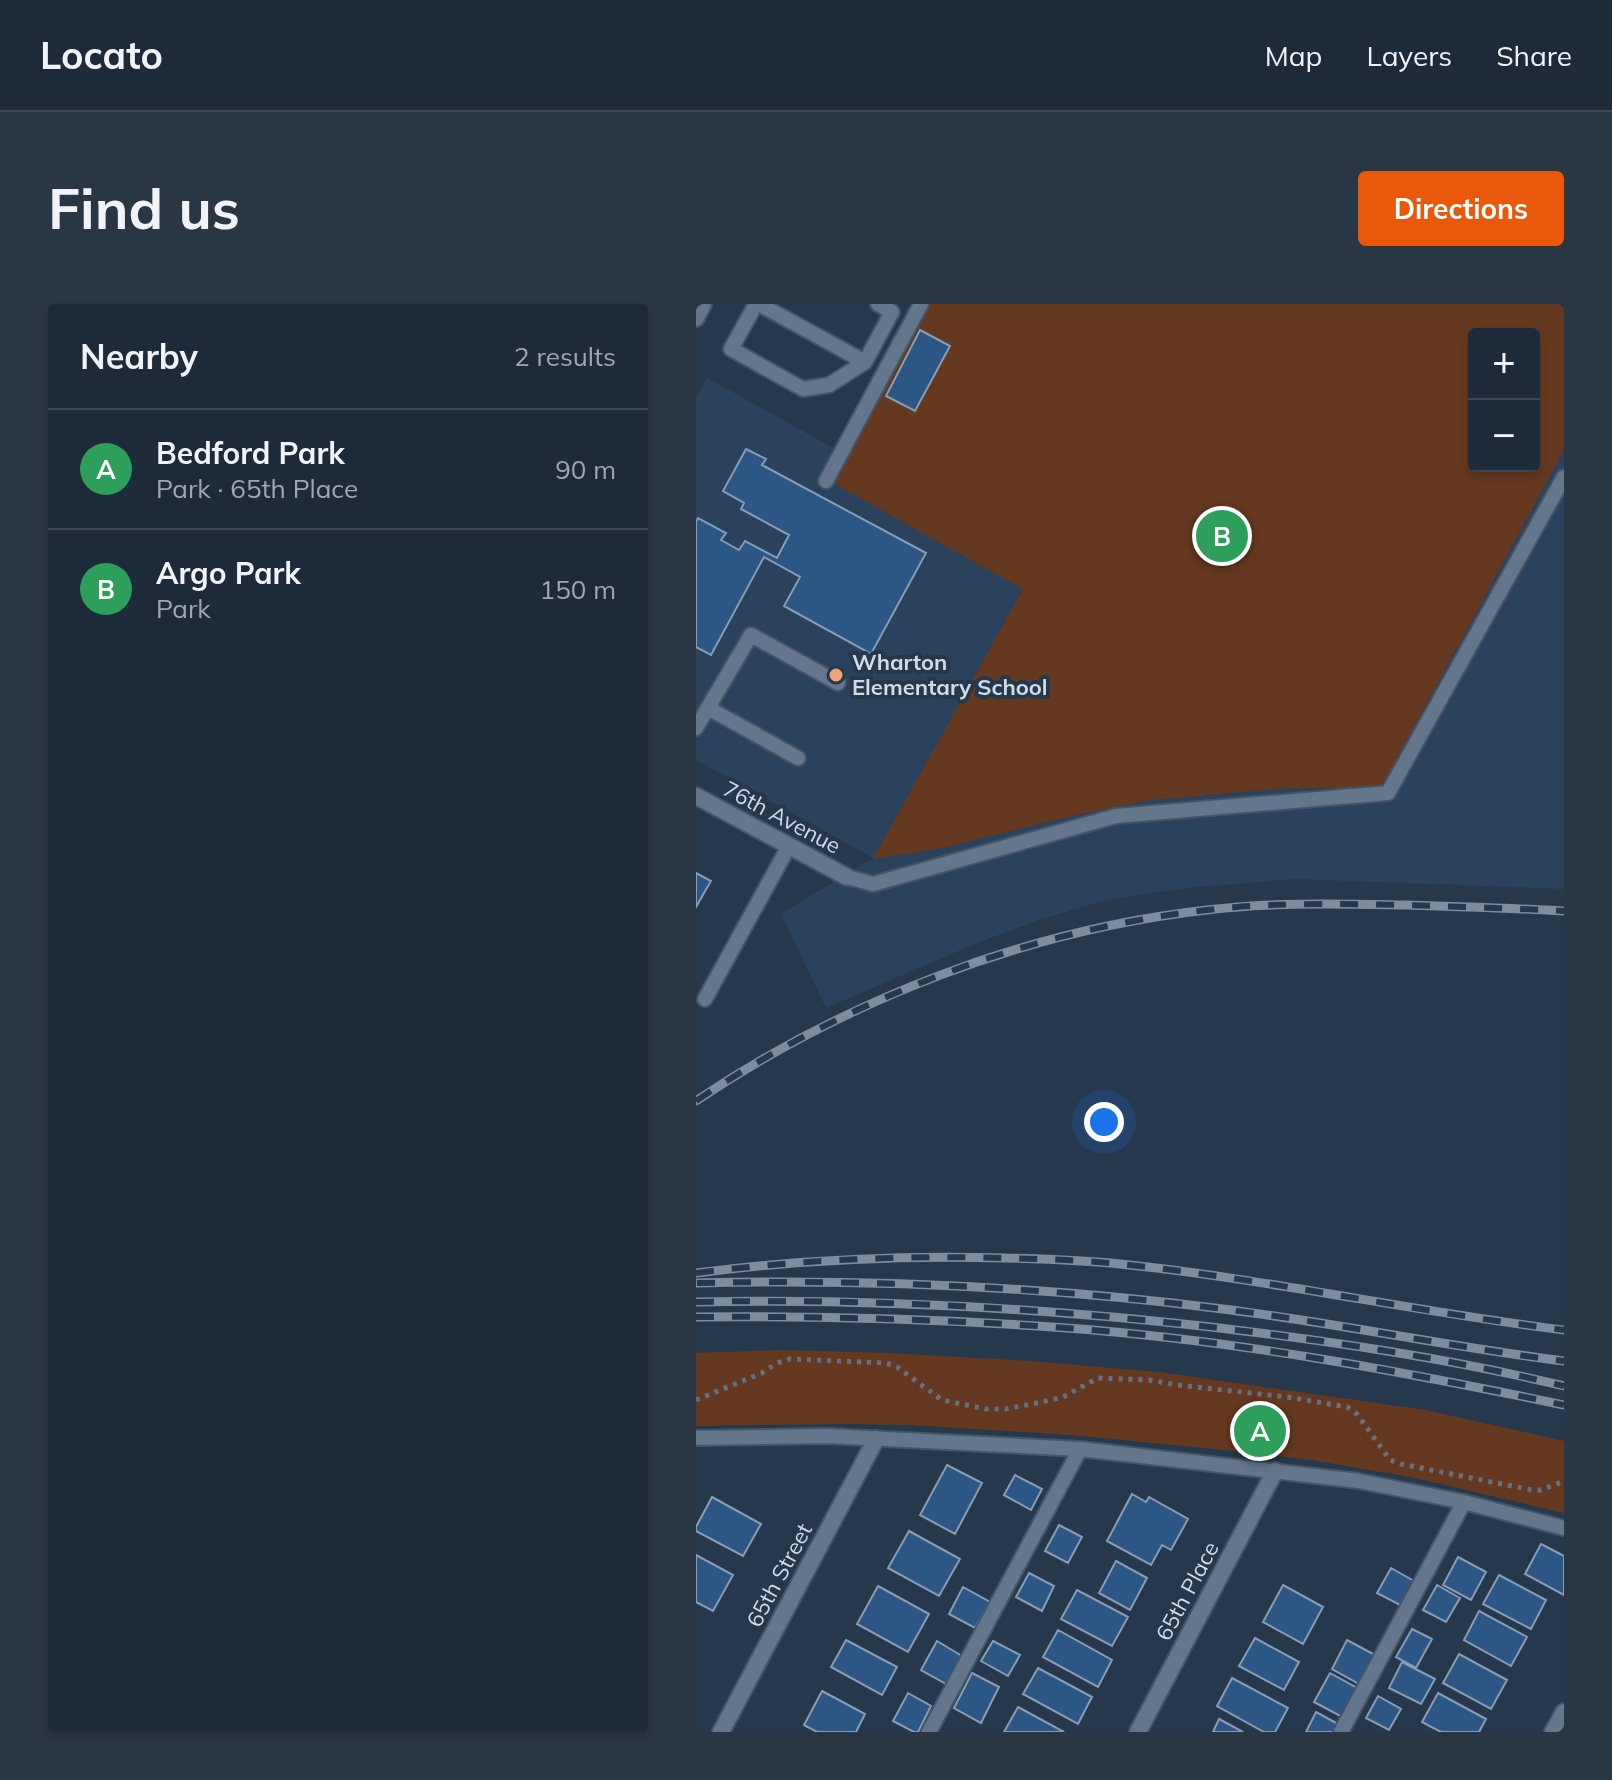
<!DOCTYPE html>
<meta charset="utf-8">
<style>
:root{--surface:#1c2a39;--page:#293644;--text:#f1f3f6;--muted:#a0a7ae;--line:#3a4653;--accent:#ea580c}
body{margin:0;font-family:Mulish,sans-serif;background:var(--page);color:var(--text)}
.controls{position:absolute;right:24px;top:24px;display:grid;overflow:hidden;border-radius:8px;box-shadow:0 4px 12px #0003}
.controls button{width:72px;height:72px;display:grid;place-items:center;padding:0;border:0;border-bottom:2px solid var(--line);background:var(--surface);color:var(--text);font:40px sans-serif}
.you{position:absolute;left:408px;top:818px;width:28px;height:28px;margin:-20px;border:6px solid #fff;border-radius:50%;background:#1a73e8;box-shadow:0 0 0 12px #1a73e833}
.badge{display:grid;place-items:center;width:52px;height:52px;border-radius:50%;background:var(--accent);color:#fff;font-size:26px;font-weight:700}
.pin{position:absolute;translate:-50% -50%;border:4px solid #fff;box-shadow:0 2px 8px #0006}
.list{margin:0;padding:0;list-style:none}
h2{display:flex;justify-content:space-between;align-items:center;height:104px;margin:0;padding:0 32px;font-size:34px}
h2 small{font-size:26px;font-weight:400;color:var(--muted)}
.list li{display:grid;grid-template-columns:52px 1fr auto;gap:24px;align-items:center;box-sizing:border-box;height:120px;padding:0 32px;border-top:2px solid var(--line)}
.list b{display:block;font-size:30px;white-space:nowrap}
.list p{margin:0;font-size:26px;white-space:nowrap;color:var(--muted)}
.list em{font-size:26px;font-style:normal;color:var(--muted)}
.map{position:relative;flex:none;width:868px;height:1428px;overflow:hidden;border-radius:8px}
header{display:flex;align-items:center;gap:48px;box-sizing:border-box;height:112px;padding:0 40px;background:var(--surface);border-bottom:2px solid var(--line)}
header strong{font-size:38px}
nav{display:flex;gap:44px;margin-inline-start:auto;font-size:28px}
.intro{display:flex;align-items:center;justify-content:space-between;box-sizing:border-box;height:192px;padding:0 48px}
h1{margin:0;font-size:56px}
.button{padding:20px 36px;border-radius:8px;background:var(--accent);color:#fff;font-size:28px;font-weight:700}
main{display:flex;gap:48px;padding:0 48px}
aside{flex:1;background:var(--surface);border-radius:8px;box-shadow:0 4px 12px #0003}
.map>svg:first-child{display:block}
</style>
<header>
<strong>Locato</strong>
<nav><a>Map</a><a>Layers</a><a>Share</a></nav>
</header>
<div class="intro"><h1>Find us</h1><a class="button">Directions</a></div>
<main>
<aside>
<h2>Nearby<small>2 results</small></h2>
<ul class="list">
<li><span class="badge" style="background:#2e9e5b">A</span><div><b>Bedford Park</b><p>Park · 65th Place</p></div><em>90 m</em></li>
<li><span class="badge" style="background:#2e9e5b">B</span><div><b>Argo Park</b><p>Park</p></div><em>150 m</em></li>
</ul>
</aside>
<div class="map">
<svg width="868" height="1428" viewBox="0 0 868 1428">
<rect width="100%" height="100%" fill="#26384c"/>
<path fill="#2b425c" fill-rule="evenodd" d="M868,0V585L600,575L502,583L449,590L407,597L342,616L279,640L130,704L85,610L177,554L0,456V93L11,74L150,151ZM778,30H838V162H778Z"/>
<path fill="#653920" fill-rule="evenodd" d="M232,0H868V146L685,484H593L455,496L376,512L246,544L177,555L327,285L135,178ZM778,30H838V162H778Z
M85,1046L193,1049L334,1057L463,1068L729,1106L868,1137V1209L719,1174L616,1156L528,1146L375,1131L214,1121L144,1120L0,1122V1049Z"/>
<path fill="#2c5784" stroke="#889db4" stroke-width="2" d="M224,26L254,42L219,107L190,92Z
M50,145L70,155L66,161L230,249L175,350L88,302L104,273L68,253L15,351L0,343V218L2,214L30,229L25,236L43,246L49,237L81,254L93,231L45,205L48,199L27,187Z
M0,569L15,577L0,603Z
M251,1161L286,1179L259,1230L224,1211Z
M319,1171L346,1185L335,1206L308,1191Z
M436,1190L450,1198L453,1193L492,1215L475,1246L466,1241L455,1261L411,1237Z
M16,1193L65,1220L47,1252L0,1227V1223Z
M363,1221L386,1233L372,1259L349,1247Z
M213,1227L264,1255L243,1292L192,1264Z
M845,1240L868,1252V1291L829,1270Z
M0,1251L37,1271L17,1307L0,1298Z
M762,1253L790,1268L775,1296L747,1281Z
M420,1257L451,1274L434,1306L403,1289Z
M695,1264L718,1277L704,1301L681,1289Z
M333,1269L358,1282L346,1307L320,1293Z
M803,1271L850,1296L835,1325L787,1300Z
M587,1281L627,1303L607,1340L567,1318Z
M741,1281L764,1294L750,1318L727,1306Z
M182,1282L233,1310L212,1348L161,1320Z
M267,1283L294,1298L279,1324L253,1310Z
M381,1286L432,1313L416,1342L365,1315Z
M783,1307L831,1333L815,1362L768,1336Z
M716,1325L736,1335L720,1364L700,1353Z
M362,1326L416,1356L402,1383L347,1353Z
M559,1334L603,1358L588,1386L543,1362Z
M150,1336L201,1363L186,1391L135,1363Z
M651,1336L679,1351L663,1380L636,1365Z
M241,1337L266,1352L250,1380L225,1366Z
M297,1337L324,1351L312,1372L285,1357Z
M763,1350L811,1376L795,1405L747,1379Z
M706,1358L739,1375L725,1400L693,1384Z
M342,1364L396,1393L382,1420L327,1390Z
M276,1369L303,1383L285,1419L258,1404Z
M634,1369L661,1384L646,1413L618,1398Z
M536,1374L592,1404L579,1428H568L521,1402Z
M126,1387L169,1410L160,1428H121L108,1421Z
M212,1389L235,1402L222,1428H218L197,1417Z
M742,1389L790,1415L783,1428H745L726,1418Z
M682,1392L705,1405L693,1426L670,1414Z
M322,1403L368,1428H308Z
M620,1408L642,1420L638,1428H610Z
M523,1415L547,1428H517Z"/>
<g fill="none" stroke-linecap="round" stroke-linejoin="round">
<defs>
<path id="lane" d="M60,0L35,45L107,85L133,81L169,58
M63,0L169,58L196,8L182,0
M130,177L225,0
M12,404L102,454
M0,424L55,331L142,379
M151,573L177,580L420,512L692,489L868,173
M9,695L93,542
M0,1134L131,1132L384,1145L663,1177L768,1198L868,1224
M233,1428L384,1145
M645,1428L768,1198"/>
<path id="street" d="M0,14L7,0
M0,492L151,573
M25,1428L180,1135
M442,1428L579,1167
M857,1428L868,1408"/>
</defs>
<use href="#lane" stroke="#455568" stroke-width="18"/>
<use href="#street" stroke="#455568" stroke-width="20"/>
<path stroke="#627283" stroke-width="5" stroke-dasharray="4 6" stroke-linecap="butt" d="M0,1096L66,1069L81,1059L94,1055L190,1059L201,1063L246,1096L290,1105H309L346,1098L367,1093L402,1074L453,1076L481,1081L591,1093L651,1103L661,1110L694,1156L705,1160L836,1186H845L868,1177"/>
<use href="#lane" stroke="#63768b" stroke-width="14"/>
<use href="#street" stroke="#63768b" stroke-width="16"/>
<defs>
<path id="rail" d="M0,797C150,696 331,626 511,606C577,598 644,600 711,601C763,603 816,604 868,607
M0,969C102,956 206,951 309,954C347,955 386,956 424,960C573,975 719,1008 868,1026
M1,979C177,975 353,983 527,1005C641,1019 754,1043 868,1057
M0,998C172,994 344,1004 515,1023C633,1037 752,1054 868,1082
M0,1013C123,1012 247,1015 370,1024C538,1036 704,1067 868,1101"/>
</defs>
<use href="#rail" stroke="#7e8d9d" stroke-width="9"/>
<use href="#rail" stroke="#26384c" stroke-width="6" stroke-dasharray="18" stroke-linecap="butt"/>
</g>
<circle fill="#f0a279" stroke="#26384c" stroke-width="3" cx="140" cy="371" r="8"/>
<g text-anchor="middle" dominant-baseline="central" stroke-width="8" stroke-linejoin="round" paint-order="stroke">
<g font-size="22" font-weight="bold" fill="#d0dbe7" stroke="#26384c" text-anchor="start">
<text x="156" y="358">Wharton<tspan x="156" dy="25">Elementary School</tspan></text>
</g>
<g font-size="22" fill="#d0dbe7" stroke="#26384c">
<text transform="translate(86 513) rotate(28)">76th Avenue</text>
<text transform="translate(83 1271) rotate(-62)">65th Street</text>
<text transform="translate(491 1287) rotate(-62)">65th Place</text>
</g>
</g>
</svg>
<div class="controls">
<button>+</button>
<button>−</button>
</div>
<div class="you"></div>
<div class="pin badge" style="left:564px;top:1127px;background:#2e9e5b">A</div>
<div class="pin badge" style="left:526px;top:232px;background:#2e9e5b">B</div>
</div>
</main>
